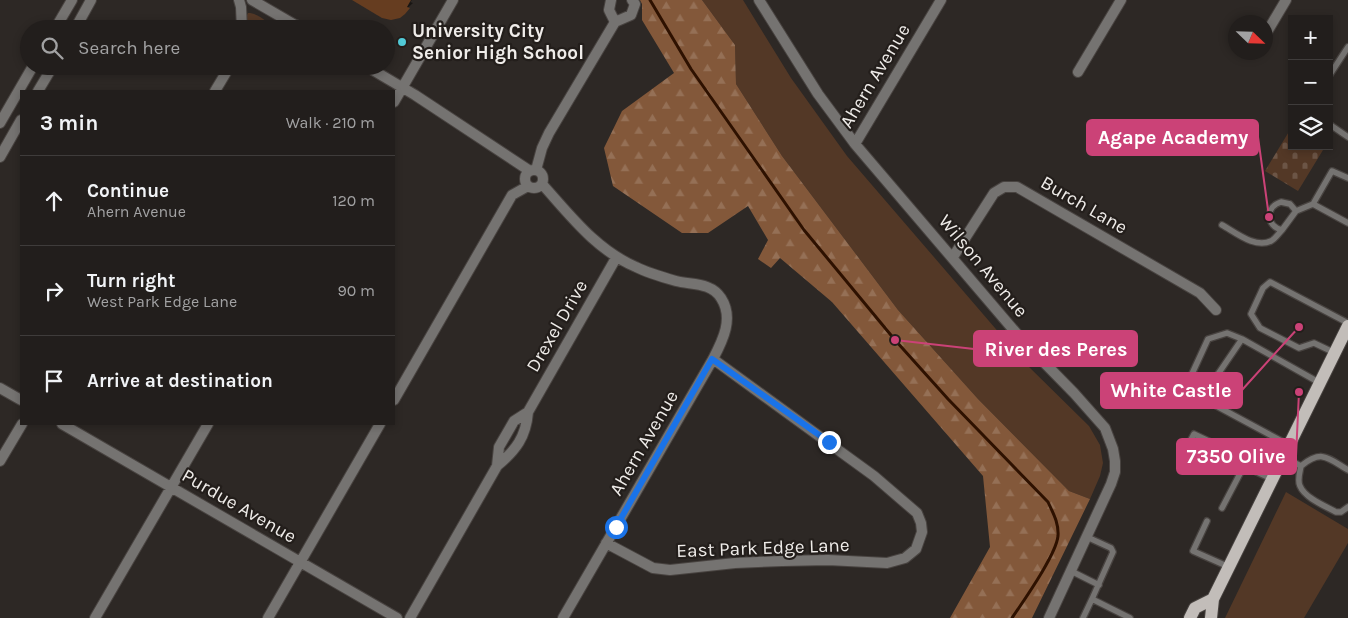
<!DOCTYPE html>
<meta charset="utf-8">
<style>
:root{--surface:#221e1c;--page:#2e2b29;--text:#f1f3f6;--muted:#a2a2a3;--line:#3f3c3b}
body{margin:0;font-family:Karla,sans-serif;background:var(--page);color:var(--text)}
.controls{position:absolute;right:15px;top:15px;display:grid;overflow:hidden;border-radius:0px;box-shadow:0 2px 8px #0003}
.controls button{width:45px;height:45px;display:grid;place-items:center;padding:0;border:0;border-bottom:1px solid var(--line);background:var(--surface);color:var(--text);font:25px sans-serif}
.compass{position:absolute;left:1228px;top:15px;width:45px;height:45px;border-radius:50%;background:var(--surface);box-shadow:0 2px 8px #0003;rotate:113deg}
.stop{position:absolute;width:15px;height:15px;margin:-11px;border:4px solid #1a73e8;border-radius:50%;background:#fff}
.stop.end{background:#1a73e8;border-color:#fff;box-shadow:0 1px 5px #0008}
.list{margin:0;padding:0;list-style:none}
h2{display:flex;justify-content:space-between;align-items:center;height:65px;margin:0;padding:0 20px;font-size:21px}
h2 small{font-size:16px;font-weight:400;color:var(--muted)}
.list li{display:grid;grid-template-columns:32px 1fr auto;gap:15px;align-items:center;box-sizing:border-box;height:90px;padding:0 20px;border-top:1px solid var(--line)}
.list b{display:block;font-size:19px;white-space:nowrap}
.list p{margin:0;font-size:16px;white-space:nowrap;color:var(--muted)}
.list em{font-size:16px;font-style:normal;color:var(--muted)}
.icon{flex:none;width:28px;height:28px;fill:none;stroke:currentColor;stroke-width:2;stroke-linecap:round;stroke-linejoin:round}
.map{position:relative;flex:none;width:1348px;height:618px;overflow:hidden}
.search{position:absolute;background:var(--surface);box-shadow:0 2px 8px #0003;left:20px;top:20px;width:375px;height:55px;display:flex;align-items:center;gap:12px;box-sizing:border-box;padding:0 18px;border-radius:28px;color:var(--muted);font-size:19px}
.panel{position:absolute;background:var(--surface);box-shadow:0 2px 8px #0003;left:20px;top:90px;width:375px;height:335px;border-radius:0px}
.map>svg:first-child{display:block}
</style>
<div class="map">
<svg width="1348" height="618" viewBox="0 0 1348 618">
<defs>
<pattern id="forest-firs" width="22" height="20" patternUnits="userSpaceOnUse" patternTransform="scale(1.25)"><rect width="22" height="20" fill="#83583a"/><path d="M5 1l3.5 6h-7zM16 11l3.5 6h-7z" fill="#957056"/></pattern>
<pattern id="cemetery-stones" width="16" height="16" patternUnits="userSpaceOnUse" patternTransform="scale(1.25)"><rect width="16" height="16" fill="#533826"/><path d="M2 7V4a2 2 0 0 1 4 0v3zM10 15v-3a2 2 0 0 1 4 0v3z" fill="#6c5546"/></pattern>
</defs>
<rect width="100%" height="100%" fill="#2d2825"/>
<path fill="#533826" d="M702,0H743L791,78L847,156L1026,364L1089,426L1100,445L1103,463L1100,476L1090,499L1069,491L978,399L898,310L782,156L736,84L735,45Z
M248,13C255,13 261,17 267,22L266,26L262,29H248L246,17Z
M1286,492L1348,529V543L1304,618H1225Z"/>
<path fill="url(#forest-firs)" d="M640,0H702L735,45L736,84L782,156L898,310L978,399L1069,491L1090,499L1032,618H950L990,547L983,476L832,302L780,258L771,268L758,259L768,240L748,206L708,233H682L613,186L604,148L622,111L674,73L642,20V4Z"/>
<path fill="url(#cemetery-stones)" d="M1290,130L1292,131V146H1317L1323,150L1298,191L1265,171Z"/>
<path fill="#0007" d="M356,0H412L410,2L413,3L399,16Z"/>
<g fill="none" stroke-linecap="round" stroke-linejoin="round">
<path stroke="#2e1100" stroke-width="3" d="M650,0L691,69L804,230L895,340L948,399L1048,502C1053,513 1059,523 1058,536C1056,555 1024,600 1012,618"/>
</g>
<path fill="#663d20" d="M352,0H411L407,7L410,8L405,14L400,18L391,20L382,18Z"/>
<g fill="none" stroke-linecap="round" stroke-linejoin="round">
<defs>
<path id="lane" d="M1329,76L1348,47
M1329,124L1348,137
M1348,178L1332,171L1313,204L1348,223
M1281,202L1290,204L1296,211L1282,230C1266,226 1265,207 1281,202Z
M1296,211L1313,204
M1222,225C1235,232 1255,249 1271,241C1275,239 1279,233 1282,230
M1242,339L1227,333L1208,339L1185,389L1289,445
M1335,353L1314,343L1299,348L1260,328L1251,314L1263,288L1270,282L1348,323
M1216,377L1242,339L1320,383
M1185,451L1194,434L1234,453L1244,466
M1283,457L1301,466
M1348,470C1328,458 1322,449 1301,466C1300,472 1297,480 1300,486C1305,498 1325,506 1336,512H1341L1348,507
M1222,508L1244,466L1272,479
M1207,521L1193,551L1229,567
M1087,537L1111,548L1113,552L1092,599
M1071,571L1099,585
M1083,618L1092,599L1130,618"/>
<path id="street" d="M239,0L241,7L242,29
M252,0L302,29
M611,0L609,10L615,22
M759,0L818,94L855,144L1023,341L1074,393L1105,428L1113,449L1115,461V472L1111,484L1049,618
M55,29L72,0
M75,29L91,0
M274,29L296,25
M1267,32L1286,0
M366,66L415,95L530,171
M1078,72L1121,0
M38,91L53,66
M215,91L230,66
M394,102L453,0
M0,123L33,66
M855,144L941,0
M0,157L21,120
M525 179a9 9 0 1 1 18 0a9 9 0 1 1-18 0Z
M536,170L542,148L549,133L615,22L631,15L635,4L632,0
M542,184C570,215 596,250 636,267C648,273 662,277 676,281C691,285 711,282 721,298C734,318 723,340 713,359L563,618
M953,257L994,193L1004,187H1017L1200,293L1216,310
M0,388L21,400
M394,400L512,195L528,186
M62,424L397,618
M0,461L22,424
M497,466L499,447L514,421L528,412
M606,543L653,568L670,570L735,563L782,561L828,560L887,563L905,558L916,549L922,532L921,523L917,513L874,476L713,359
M95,618L208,424
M268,618L380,424
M410,618L497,466C516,450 526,437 528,412L616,258"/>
<path id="primary" d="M1190,618L1195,608L1213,599
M1211,618L1213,599L1348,326"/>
</defs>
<use href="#lane" stroke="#484340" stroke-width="8"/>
<use href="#street" stroke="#484340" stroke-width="12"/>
<use href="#primary" stroke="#484340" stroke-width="14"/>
<use href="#lane" stroke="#757371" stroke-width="5.5"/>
<use href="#street" stroke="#757371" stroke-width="10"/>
<use href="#primary" stroke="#c2bdb9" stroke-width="12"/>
</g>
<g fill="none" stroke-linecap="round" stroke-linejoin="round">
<path stroke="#1a73e8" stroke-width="6" d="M616,527L712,359L829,442"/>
</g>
<circle fill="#52cbd8" stroke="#231e1b" stroke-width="2" cx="402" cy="42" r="5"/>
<g text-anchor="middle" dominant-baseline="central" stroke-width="4.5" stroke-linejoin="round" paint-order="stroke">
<g font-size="19" font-weight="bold" fill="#efece9" stroke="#231e1b" text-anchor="start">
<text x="412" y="31">University City<tspan x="412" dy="22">Senior High School</tspan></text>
</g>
<g font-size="19" fill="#efece9" stroke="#231e1b">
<text transform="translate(875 76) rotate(-59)">Ahern Avenue</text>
<text transform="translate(1084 205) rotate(30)">Burch Lane</text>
<text transform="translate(983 266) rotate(50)">Wilson Avenue</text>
<text transform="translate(557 326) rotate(-60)">Drexel Drive</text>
<text transform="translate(644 443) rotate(-60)">Ahern Avenue</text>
<text transform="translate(239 506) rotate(30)">Purdue Avenue</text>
<text transform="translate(763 548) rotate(-2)">East Park Edge Lane</text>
</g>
</g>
<path fill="none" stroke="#cb4277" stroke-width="2" d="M1269 217L1258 137M895 340L974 349M1299 327L1242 390M1299 392L1296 456"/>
<g fill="#cb4277" stroke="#231e1b" stroke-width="2">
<circle cx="1269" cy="217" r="5"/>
<circle cx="895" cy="340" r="5"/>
<circle cx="1299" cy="327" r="5"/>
<circle cx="1299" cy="392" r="5"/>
</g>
<g fill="#cb4277" stroke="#cb4277" stroke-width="2">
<rect x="1087" y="120" width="171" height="35" rx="5"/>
<rect x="974" y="331" width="163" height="35" rx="5"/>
<rect x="1101" y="373" width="141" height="35" rx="5"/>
<rect x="1177" y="439" width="119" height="35" rx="5"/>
</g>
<g font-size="20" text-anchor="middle" font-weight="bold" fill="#fff">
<text x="1173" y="144">Agape Academy</text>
<text x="1056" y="356">River des Peres</text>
<text x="1171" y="397">White Castle</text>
<text x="1236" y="463">7350 Olive</text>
</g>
</svg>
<div class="controls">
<button>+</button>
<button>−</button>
<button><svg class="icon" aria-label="layers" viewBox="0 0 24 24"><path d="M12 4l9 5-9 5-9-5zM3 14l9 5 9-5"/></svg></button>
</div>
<svg class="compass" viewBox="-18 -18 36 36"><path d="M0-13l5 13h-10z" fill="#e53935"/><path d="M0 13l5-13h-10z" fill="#a2a2a3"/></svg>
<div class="stop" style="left:616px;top:527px"></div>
<div class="stop end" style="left:829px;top:442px"></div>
<div class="search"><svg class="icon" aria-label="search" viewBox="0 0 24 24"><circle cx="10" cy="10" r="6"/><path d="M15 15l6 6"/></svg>Search here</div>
<section class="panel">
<h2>3 min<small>Walk · 210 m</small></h2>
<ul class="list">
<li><svg class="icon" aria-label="ahead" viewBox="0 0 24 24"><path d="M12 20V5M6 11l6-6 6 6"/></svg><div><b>Continue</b><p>Ahern Avenue</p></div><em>120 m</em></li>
<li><svg class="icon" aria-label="right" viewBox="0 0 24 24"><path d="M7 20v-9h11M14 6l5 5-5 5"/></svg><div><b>Turn right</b><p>West Park Edge Lane</p></div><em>90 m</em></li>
<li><svg class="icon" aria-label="arrive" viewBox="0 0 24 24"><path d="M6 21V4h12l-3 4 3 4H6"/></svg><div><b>Arrive at destination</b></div></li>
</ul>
</section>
</div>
